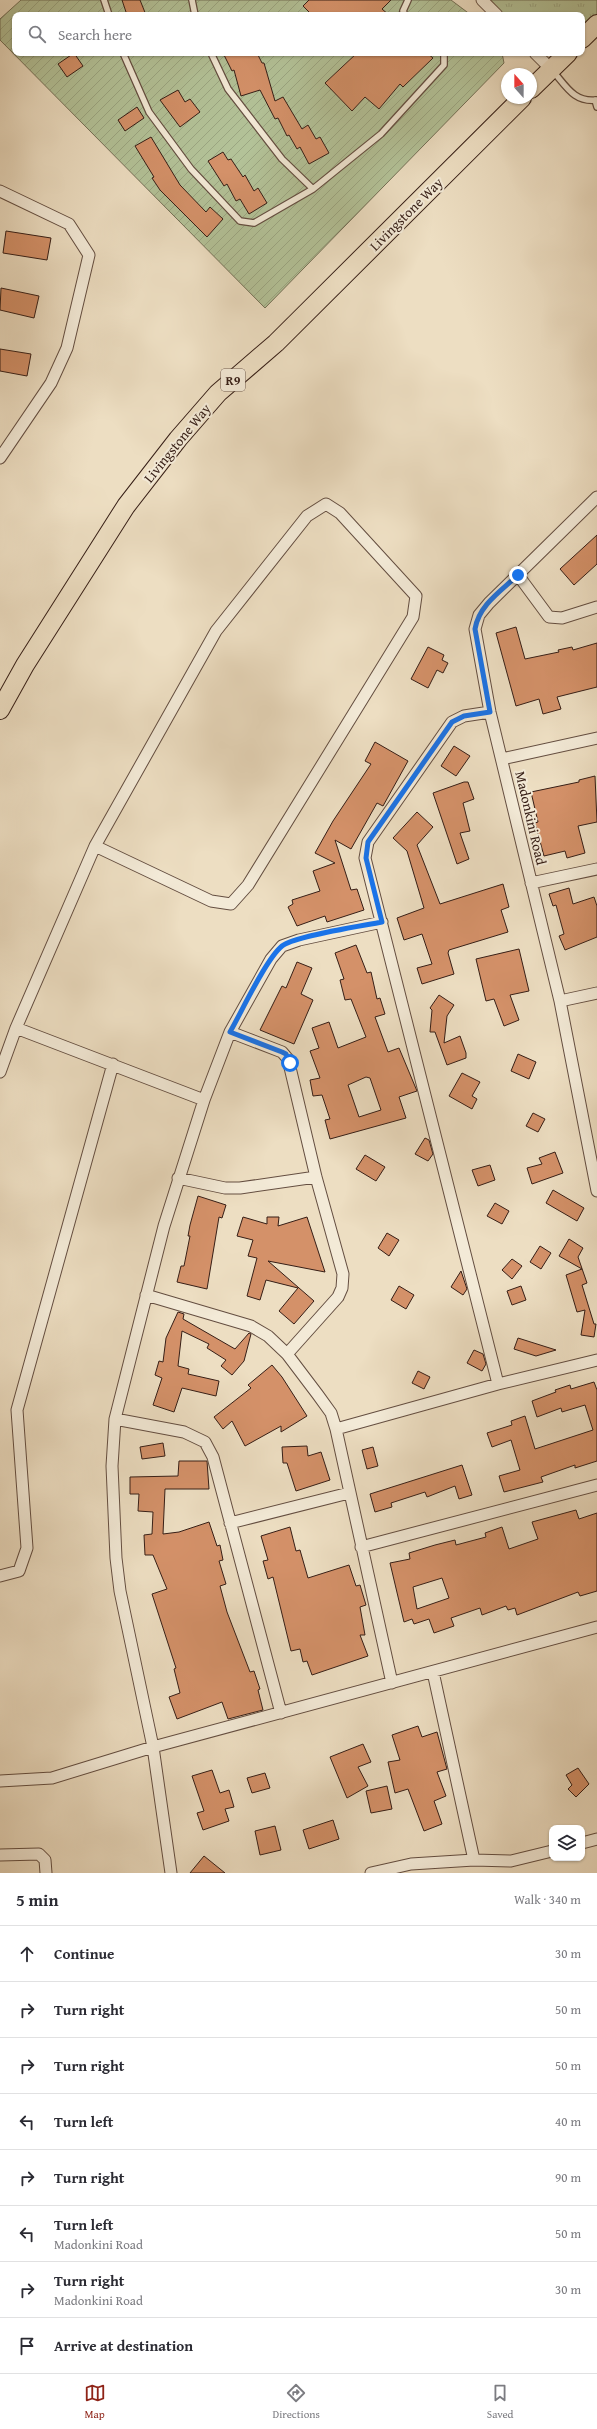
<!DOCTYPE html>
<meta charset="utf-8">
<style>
:root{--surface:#fff;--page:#f2f2f3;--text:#2b2b33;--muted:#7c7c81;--line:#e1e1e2;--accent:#8f2418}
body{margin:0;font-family:"Gentium Book Plus",serif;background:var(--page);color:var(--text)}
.controls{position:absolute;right:12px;bottom:12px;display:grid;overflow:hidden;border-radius:8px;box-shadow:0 1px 3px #0004}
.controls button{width:36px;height:36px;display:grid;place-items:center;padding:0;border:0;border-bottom:1px solid var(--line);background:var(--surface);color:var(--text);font:20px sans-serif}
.compass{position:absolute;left:501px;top:68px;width:36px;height:36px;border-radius:50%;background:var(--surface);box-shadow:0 1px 3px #0004;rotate:339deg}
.stop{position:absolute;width:12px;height:12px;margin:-9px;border:3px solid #1a73e8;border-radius:50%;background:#fff}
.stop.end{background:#1a73e8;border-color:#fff;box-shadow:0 1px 4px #0008}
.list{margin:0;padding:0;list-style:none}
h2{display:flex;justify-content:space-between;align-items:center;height:52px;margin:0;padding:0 16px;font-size:17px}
h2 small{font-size:13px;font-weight:400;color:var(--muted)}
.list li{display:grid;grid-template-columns:26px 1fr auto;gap:12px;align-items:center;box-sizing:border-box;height:56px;padding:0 16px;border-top:1px solid var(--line)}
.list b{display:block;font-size:15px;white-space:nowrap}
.list p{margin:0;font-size:13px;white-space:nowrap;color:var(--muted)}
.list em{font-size:13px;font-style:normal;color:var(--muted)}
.icon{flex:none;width:22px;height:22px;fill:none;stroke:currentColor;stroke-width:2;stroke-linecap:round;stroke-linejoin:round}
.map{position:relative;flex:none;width:597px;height:1873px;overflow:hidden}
.search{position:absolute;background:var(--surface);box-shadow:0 1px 3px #0004;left:12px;right:12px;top:12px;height:44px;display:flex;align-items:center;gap:10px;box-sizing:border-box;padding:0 14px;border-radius:8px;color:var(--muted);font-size:15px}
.sheet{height:500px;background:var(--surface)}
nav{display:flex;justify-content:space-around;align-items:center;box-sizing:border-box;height:56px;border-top:1px solid var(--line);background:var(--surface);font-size:11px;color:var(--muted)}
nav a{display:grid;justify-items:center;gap:2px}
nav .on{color:var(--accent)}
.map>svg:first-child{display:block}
</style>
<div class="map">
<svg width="597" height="1873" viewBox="0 0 597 1873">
<defs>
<pattern id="grass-tufts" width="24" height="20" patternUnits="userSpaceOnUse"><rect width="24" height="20" fill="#b3c298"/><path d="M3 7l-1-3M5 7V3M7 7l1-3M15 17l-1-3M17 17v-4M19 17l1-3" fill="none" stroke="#9ba682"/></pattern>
<pattern id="garden-furrows" width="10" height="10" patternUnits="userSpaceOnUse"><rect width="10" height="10" fill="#b3c298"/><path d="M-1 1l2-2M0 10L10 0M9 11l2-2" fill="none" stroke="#9ba682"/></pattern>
</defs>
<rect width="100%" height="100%" fill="#eddec2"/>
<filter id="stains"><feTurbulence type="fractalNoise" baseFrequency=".005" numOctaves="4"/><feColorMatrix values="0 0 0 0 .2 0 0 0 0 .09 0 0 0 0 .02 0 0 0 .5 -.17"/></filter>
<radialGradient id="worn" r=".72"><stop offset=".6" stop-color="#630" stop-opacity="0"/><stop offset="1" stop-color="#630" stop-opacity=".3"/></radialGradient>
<path fill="url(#grass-tufts)" stroke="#747057" d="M483,0H597V23L582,38V15H498Z"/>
<path fill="url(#garden-furrows)" stroke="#747057" d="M21,0H451L471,15H15V53H502L504,63L265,308L0,40V19Z"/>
<path fill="#d49169" stroke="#361e16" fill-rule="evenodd" d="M122,0H140L146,15H127Z
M309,0H391L382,9L389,15H312L303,6Z
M74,53L83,66L67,77L58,64Z
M223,53H257L262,63H264L275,101L283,97L302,129L308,125L316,139L320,137L329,153L309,164L300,147L297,149L289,135L287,136L278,118L275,119L260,90L241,96L234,70L232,71Z
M357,53H427L433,58L403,87L400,84L379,109L365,97L352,111L325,83Z
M178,90L185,102L190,99L200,112L180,127L160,100Z
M137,107L144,118L125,131L118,120Z
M151,137L180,185L206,212L210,207L223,219L207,237L160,190L152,178L154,177L135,146Z
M223,152L228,160L231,159L243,177L245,175L254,191L258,188L267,203L249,214L240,199L236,201L227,184L224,186L208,161Z
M6,231L51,238L47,260L3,253Z
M1,288L39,296L34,318L0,310Z
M0,349L31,354L27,376L0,371Z
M597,535V564L574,585L560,569Z
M516,627L525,659L559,652L558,650L572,647L573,650L597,643V687L557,697L561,709L543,714L539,699L516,706L496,633Z
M428,647L444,655L442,660L448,663L443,673L437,670L428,688L411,679Z
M375,742L408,761L383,806L377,803L351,849L335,840L351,890L357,889L364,910L327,922L325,916L297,926L288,907L293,904L292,900L320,891L313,871L335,863L315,853L333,821L371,764L365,761Z
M454,746L470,756L456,776L441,766Z
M595,776L597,822L578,826L585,853L567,858L565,851L544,856L535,823L538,822L531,792L579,782V780Z
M464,782H468L474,799L463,803L470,831L460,833L469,859L457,864L433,793Z
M417,812L433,827L417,845L440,904L503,884L509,907L501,910L508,932L449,950L448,953L454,974L422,984L417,968L432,964L422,934L404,940L397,918L424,908L407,851L393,838Z
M569,888L573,904L594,897L597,906V937L565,950L559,936L564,934L556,905L553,906L549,894Z
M356,945L367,973L371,972L377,999L380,998L385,1014L375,1017L388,1052L399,1048L417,1091L399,1097L406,1118L330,1139L325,1120L330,1119L322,1095L313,1096L310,1080L320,1078L310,1051L319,1048L312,1028L329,1022L338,1048L366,1037L351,999L345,1000L340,980L344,979L335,953ZM366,1077L370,1078L381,1110L359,1117L348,1085Z
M519,949L529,991L510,995L519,1020L504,1026L494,999L486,1001L476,959Z
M297,962L312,968L301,994L313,1000L294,1044L260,1030L282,986L286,988Z
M439,995L454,1005L447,1016L444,1043L460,1036L466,1053V1058L447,1065L435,1032H430L432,1010L430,1008Z
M518,1054L536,1062L529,1079L511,1071Z
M462,1073L480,1082L472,1096L477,1099L472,1109L449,1096Z
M533,1113L545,1119L538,1132L526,1126Z
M425,1138L429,1140L433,1154L428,1161L415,1154Z
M555,1152L563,1173L532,1184L527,1168L542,1164L539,1158Z
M365,1155L385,1167L376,1181L356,1169Z
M490,1165L495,1180L478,1186L472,1170Z
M553,1190L584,1208L577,1221L546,1203Z
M198,1196L226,1205L222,1218L219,1217L207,1289L177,1282L181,1266H184L190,1236H188L190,1225Z
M495,1203L509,1211L502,1224L487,1216Z
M243,1217L267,1224V1217H279L278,1226L307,1217L325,1272L268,1261L314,1301L294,1324L279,1311L298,1288L266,1280L260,1300L247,1296L257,1258L248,1256L253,1240L237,1236Z
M387,1233L399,1240L389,1256L378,1248Z
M569,1239L583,1248L578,1257L587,1283L582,1285L594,1324H596L594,1337L581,1335L585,1310L577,1312L566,1275L582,1269L559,1256Z
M540,1246L551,1253L541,1269L530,1262Z
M512,1259L522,1266L512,1279L502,1270Z
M461,1271L467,1289L463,1295L451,1287Z
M399,1286L414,1295L406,1309L391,1300Z
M521,1286L526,1300L512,1305L507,1291Z
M178,1312L184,1314L183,1319L235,1349L249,1333L251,1334L244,1361L232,1375L221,1366L226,1360L207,1348L209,1344L182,1331L178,1366L189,1369L188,1374L219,1381L216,1396L182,1388L174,1412L153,1405L162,1378L155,1375L159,1361L163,1362L166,1338Z
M518,1338L556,1350L536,1356L514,1349Z
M474,1350L483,1354L486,1364L482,1371L467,1363Z
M272,1365L282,1377L307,1416L281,1432V1426L245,1446L232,1421L223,1429L214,1417L251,1388L248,1385Z
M418,1371L430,1377L424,1389L412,1383Z
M594,1382L597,1390V1461L575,1468V1465L541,1477L543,1482L504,1492L499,1476L520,1470L511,1440L492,1447L487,1433L512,1425L511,1421L525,1416L535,1449L593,1430L585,1405L562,1412L561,1408L537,1417L532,1401L556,1392L555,1390L570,1385L571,1389Z
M163,1443L165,1456L142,1459L140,1447Z
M307,1446L308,1456L321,1452L330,1480L296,1491L287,1463H283L282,1447Z
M373,1447L378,1466L367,1469L362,1450Z
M179,1461H207L209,1489H165L163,1534L179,1532L209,1522L217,1546L220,1545L223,1560L219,1561L226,1584L220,1586L227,1612L250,1672L254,1671L260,1689L258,1690L263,1710L228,1719L222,1702L177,1719L169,1697L180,1693L174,1669L176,1668L152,1594L167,1589L153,1555H145L144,1535L152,1534L153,1512L138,1511L139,1494H130V1477L178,1476Z
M462,1465L472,1495L459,1499L455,1486L427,1497L425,1492L391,1503L392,1507L375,1512L370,1494Z
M576,1510L579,1519L597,1513V1591L580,1596L578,1592L517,1615L515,1608L508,1610L506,1606L482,1615L480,1608L451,1618L454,1626L434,1633L429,1619L414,1624L412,1619L404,1622L390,1563L410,1559L409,1553L435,1545L455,1540L456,1545L486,1537L485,1533L502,1527L509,1549L538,1539L532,1522ZM442,1578L449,1598L417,1609L413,1587Z
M290,1527L296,1551L300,1550L308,1578L349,1565L356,1586L360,1585L366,1605L360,1607L365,1635H360L368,1656L312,1675L307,1661L303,1662L300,1649L291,1651L273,1577L268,1579L263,1561L268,1560L261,1536Z
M418,1726L422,1737L437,1732L447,1769L437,1772L446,1796L434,1801L442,1824L424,1831L408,1789L395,1793L388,1762L400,1760L392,1735Z
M363,1744L371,1762L358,1767L368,1786L347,1798L330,1757Z
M578,1768L589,1784L576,1797L568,1789L572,1785L566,1775Z
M212,1770L220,1793L229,1790L234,1807L225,1809L229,1821L203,1830L197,1813L204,1811L192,1776Z
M265,1773L270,1788L252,1793L247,1778Z
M387,1786L392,1809L371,1813L366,1791Z
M333,1820L339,1839L309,1849L303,1830Z
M275,1826L281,1850L260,1855L255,1831Z
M204,1856L225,1873H190Z"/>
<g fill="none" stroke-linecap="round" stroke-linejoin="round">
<defs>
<path id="service" d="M104,0L109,15
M192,0L195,15
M405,15L403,11L408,0
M123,53L149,112L191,169L240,221L254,223L313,189
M211,53L228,89L282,159L313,189L381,134L444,65V53
M552,70C566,86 574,103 597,100
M595,100L597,107"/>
<path id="minor" d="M482,0L497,15
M535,53L551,69
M0,191L69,224L89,255L67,348L51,383L0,458
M597,497L489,603L479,615L475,629L490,712L560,1001L597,1191
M518,575L549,617L562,618L597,607
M490,712L464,716L452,722L368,842L365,858L498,1384
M502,759L597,738
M531,883L597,869
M560,1001L597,993
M16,1028L204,1100
M230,1032L282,1052L288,1059L316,1177L343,1274L342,1288L338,1297L287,1354
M0,1072L16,1028L95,846L216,631L307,516L326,504L340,513L416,596L413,617L248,885L231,904L211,901L95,846
M178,1178L225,1188H240L316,1177
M146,1295L251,1326L268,1336L287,1354L318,1395L331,1413L336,1429L392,1683
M115,1419L184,1432L205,1442L213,1457L281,1713
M336,1429L498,1384L597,1360
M230,1523L349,1493
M361,1547L597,1485
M0,1576L19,1571L27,1548L17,1410L113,1064
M433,1672L474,1860
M0,1781L52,1778L153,1747L597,1627
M582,1843L597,1839
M0,1855L39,1854L45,1860L46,1873
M171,1873L153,1747L120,1591L116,1558L112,1466L115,1419L164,1226L204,1100L230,1032L271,959L282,946L299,940L382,922
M371,1873L411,1864L474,1860L511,1861L552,1851"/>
<path id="trunk" d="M582,39L597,24
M531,89L568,53
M0,710L25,665L126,506L178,439L218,393L276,343L522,98"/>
</defs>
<use href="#service" stroke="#644e41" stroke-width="8"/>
<use href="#minor" stroke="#644e41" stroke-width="13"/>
<use href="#trunk" stroke="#361e16" stroke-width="20"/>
<use href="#service" stroke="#f3ead7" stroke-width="5.5"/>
<use href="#minor" stroke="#f3ead7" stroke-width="11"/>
<use href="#trunk" stroke="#eddec2" stroke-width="18"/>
</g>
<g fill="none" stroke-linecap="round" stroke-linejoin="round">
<path stroke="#1a73e8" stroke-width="5" d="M290,1063L286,1054L282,1052L230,1032C241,1013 266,959 282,946C294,936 362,926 382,922L366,858L368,842L452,722L464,716L490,712L475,629C479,605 501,591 518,575"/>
</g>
<g text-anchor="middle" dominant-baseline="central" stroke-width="4" stroke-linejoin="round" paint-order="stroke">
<rect fill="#f3ead7" stroke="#6f5b50" stroke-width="1" x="221" y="369" width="24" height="22" rx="3"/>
<g font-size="13" font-weight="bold" fill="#361e16">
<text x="233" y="380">R9</text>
</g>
<g font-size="14" fill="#361e16" stroke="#f3ead7">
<text transform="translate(406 214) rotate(-45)">Livingstone Way</text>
<text transform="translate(177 443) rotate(-51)">Livingstone Way</text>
<text transform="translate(531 818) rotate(77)">Madonkini Road</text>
</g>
</g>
<rect width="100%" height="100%" filter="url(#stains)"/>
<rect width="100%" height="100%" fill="url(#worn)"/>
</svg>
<div class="controls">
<button><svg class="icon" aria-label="layers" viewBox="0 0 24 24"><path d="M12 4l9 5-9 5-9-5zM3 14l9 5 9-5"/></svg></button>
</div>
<svg class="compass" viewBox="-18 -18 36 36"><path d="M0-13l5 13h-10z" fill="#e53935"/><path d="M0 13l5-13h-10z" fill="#7c7c81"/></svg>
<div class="stop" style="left:290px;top:1063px"></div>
<div class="stop end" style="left:518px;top:575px"></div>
<div class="search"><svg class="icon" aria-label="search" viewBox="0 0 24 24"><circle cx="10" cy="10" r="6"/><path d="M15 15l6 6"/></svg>Search here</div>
</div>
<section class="sheet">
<h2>5 min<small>Walk · 340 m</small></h2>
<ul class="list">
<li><svg class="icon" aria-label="ahead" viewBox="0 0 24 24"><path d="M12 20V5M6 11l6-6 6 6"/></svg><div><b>Continue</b></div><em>30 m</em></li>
<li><svg class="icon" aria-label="right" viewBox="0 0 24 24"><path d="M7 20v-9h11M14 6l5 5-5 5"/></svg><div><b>Turn right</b></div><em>50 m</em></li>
<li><svg class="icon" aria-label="right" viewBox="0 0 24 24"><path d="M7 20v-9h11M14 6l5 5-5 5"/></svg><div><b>Turn right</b></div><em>50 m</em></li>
<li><svg class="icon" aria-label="left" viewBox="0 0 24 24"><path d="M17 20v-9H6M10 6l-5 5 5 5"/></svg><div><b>Turn left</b></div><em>40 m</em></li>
<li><svg class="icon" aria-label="right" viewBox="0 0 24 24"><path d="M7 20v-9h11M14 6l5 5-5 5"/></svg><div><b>Turn right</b></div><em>90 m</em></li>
<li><svg class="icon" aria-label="left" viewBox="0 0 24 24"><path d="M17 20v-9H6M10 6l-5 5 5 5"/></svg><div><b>Turn left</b><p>Madonkini Road</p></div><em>50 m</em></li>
<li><svg class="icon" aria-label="right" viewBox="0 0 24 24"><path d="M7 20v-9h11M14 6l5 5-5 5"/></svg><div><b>Turn right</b><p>Madonkini Road</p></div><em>30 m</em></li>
<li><svg class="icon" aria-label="arrive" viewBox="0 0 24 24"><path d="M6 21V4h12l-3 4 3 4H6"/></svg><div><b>Arrive at destination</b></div></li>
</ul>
</section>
<nav>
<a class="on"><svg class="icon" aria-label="map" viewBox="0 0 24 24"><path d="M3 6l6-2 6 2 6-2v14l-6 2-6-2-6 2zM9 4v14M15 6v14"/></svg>Map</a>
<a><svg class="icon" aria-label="directions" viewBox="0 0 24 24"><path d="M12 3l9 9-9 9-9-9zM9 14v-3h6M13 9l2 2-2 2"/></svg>Directions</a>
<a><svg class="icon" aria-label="saved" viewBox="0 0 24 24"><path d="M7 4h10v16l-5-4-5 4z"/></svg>Saved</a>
</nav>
